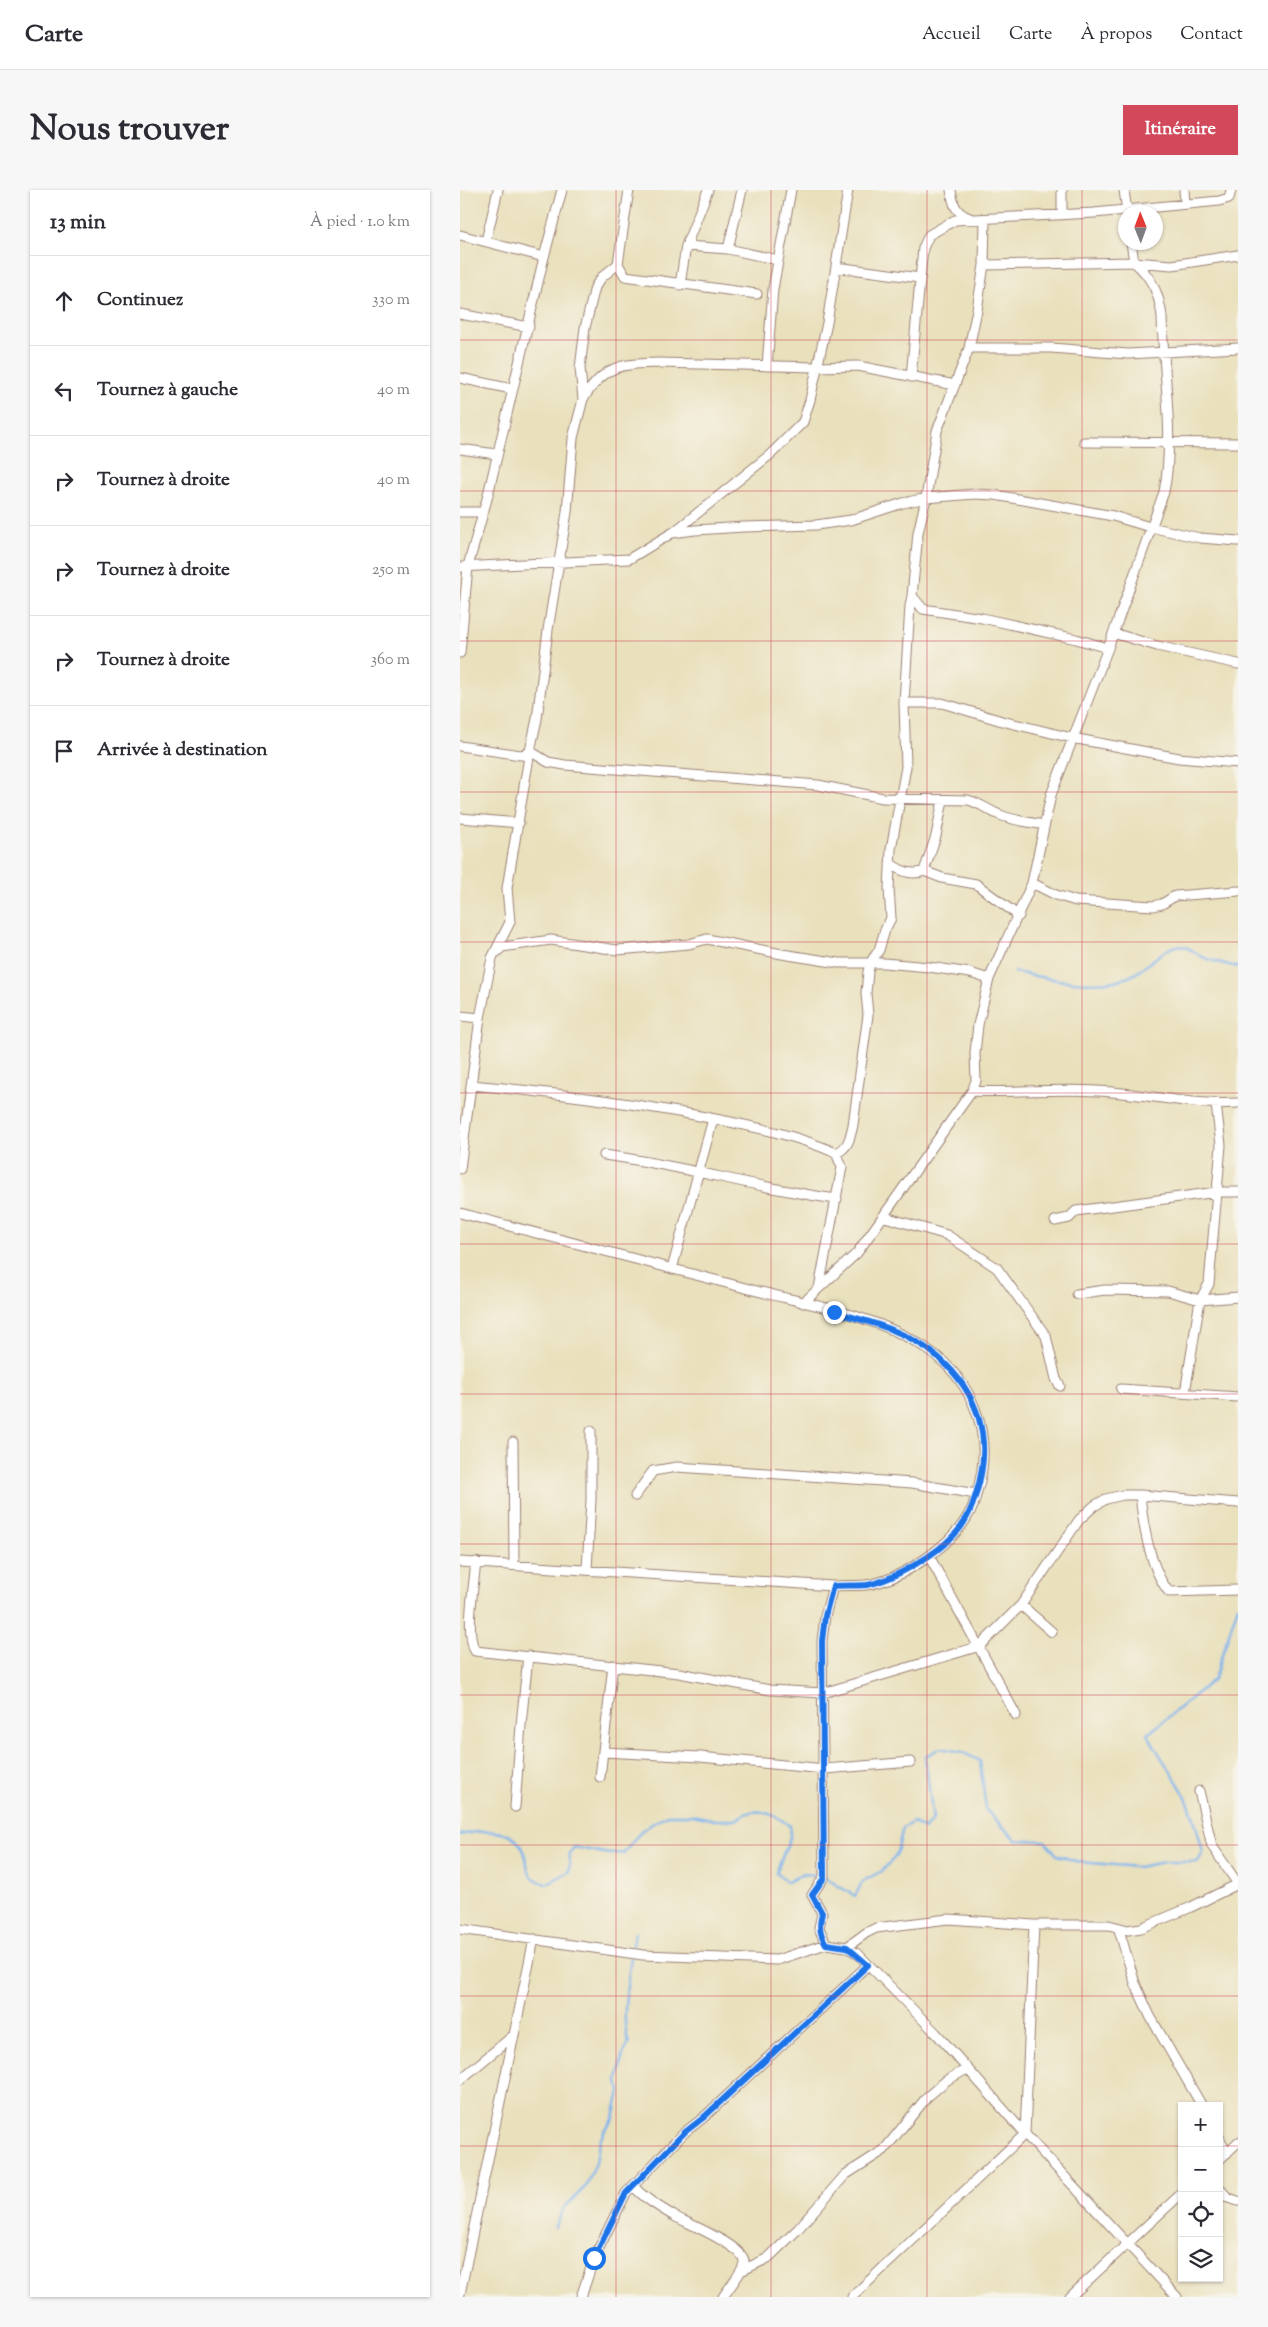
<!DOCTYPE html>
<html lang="fr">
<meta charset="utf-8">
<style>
:root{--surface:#fff;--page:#f7f7f7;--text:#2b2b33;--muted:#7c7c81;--line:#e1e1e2;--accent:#d1495b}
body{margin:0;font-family:"Sorts Mill Goudy",serif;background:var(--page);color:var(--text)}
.controls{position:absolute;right:15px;bottom:15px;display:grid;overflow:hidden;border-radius:0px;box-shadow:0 1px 4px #0004}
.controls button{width:45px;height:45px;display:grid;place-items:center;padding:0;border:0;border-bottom:1px solid var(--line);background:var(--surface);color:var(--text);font:25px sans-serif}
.compass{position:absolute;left:658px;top:15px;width:45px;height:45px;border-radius:50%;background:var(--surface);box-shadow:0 1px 4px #0004;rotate:359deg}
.stop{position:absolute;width:15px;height:15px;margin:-11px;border:4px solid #1a73e8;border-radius:50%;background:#fff}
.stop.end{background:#1a73e8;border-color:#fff;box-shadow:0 1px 5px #0008}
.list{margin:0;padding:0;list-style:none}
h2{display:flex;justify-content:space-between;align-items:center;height:65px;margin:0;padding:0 20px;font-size:21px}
h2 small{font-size:16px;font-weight:400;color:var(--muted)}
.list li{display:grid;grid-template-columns:32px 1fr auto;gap:15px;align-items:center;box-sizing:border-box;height:90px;padding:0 20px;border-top:1px solid var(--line)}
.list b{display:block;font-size:19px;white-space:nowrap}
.list em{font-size:16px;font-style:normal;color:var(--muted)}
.icon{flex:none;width:28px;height:28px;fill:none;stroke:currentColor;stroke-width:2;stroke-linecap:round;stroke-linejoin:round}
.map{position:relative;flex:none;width:778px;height:2107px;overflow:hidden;border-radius:0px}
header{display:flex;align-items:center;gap:30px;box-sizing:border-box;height:70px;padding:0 25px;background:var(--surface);border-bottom:1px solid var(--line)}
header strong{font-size:24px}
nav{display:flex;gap:28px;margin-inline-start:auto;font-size:18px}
.intro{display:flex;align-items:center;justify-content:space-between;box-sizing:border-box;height:120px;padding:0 30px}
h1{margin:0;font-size:35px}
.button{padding:12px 22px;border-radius:0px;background:var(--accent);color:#fff;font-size:18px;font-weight:700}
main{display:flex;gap:30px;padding:0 30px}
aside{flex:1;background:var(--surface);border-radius:0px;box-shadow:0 1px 4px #0004}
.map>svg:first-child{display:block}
</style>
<header>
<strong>Carte</strong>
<nav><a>Accueil</a><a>Carte</a><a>À propos</a><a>Contact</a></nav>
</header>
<div class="intro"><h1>Nous trouver</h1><a class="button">Itinéraire</a></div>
<main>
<aside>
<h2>13 min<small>À pied · 1.0 km</small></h2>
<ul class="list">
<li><svg class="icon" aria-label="ahead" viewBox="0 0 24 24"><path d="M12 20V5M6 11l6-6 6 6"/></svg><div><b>Continuez</b></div><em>330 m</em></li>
<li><svg class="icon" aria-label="left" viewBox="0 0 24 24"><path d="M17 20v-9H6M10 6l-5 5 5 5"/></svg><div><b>Tournez à gauche</b></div><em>40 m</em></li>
<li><svg class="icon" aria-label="right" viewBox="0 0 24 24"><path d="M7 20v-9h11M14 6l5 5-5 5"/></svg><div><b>Tournez à droite</b></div><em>40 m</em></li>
<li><svg class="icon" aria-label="right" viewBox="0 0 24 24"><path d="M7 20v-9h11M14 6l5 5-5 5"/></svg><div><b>Tournez à droite</b></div><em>250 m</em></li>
<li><svg class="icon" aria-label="right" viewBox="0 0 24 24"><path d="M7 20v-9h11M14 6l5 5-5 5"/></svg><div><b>Tournez à droite</b></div><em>360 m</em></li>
<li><svg class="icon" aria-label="arrive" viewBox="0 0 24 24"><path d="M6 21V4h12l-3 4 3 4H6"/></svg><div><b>Arrivée à destination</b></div></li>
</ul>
</aside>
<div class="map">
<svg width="778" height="2107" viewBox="0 0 778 2107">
<rect width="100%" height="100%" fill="#f7f3e8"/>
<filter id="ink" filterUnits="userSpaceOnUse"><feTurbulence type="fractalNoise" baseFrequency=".02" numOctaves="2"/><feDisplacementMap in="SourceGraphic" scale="10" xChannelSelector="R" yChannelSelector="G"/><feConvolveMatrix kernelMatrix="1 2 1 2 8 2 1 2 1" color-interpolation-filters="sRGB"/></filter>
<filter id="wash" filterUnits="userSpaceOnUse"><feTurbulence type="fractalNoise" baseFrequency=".0096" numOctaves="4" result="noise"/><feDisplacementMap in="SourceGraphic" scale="20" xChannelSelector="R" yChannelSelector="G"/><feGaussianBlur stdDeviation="1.12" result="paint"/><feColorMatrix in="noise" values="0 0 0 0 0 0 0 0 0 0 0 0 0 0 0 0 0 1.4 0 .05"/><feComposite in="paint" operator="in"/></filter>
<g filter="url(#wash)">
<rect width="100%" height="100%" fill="#e9e0bc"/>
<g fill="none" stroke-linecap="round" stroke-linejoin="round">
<path stroke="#7eb4ec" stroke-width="2.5" d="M555,782C589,789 650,803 679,781C687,775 708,756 717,756C730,755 734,764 745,768C753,771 769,775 778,777
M0,1645C18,1641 46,1637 60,1654C73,1671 58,1685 86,1694L109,1682L110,1663L114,1657L149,1664L164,1663L182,1640L207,1625H233L255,1630H276C294,1614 313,1623 330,1636L331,1645L316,1683L327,1692L344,1684L362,1686L395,1706L403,1691L422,1681L436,1666L443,1638L453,1632L464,1639L473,1629L465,1567L480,1558L502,1562L520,1571L526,1620L556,1650L585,1651L597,1665L619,1672L678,1677L704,1672H738L743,1662C737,1640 732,1615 719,1595C709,1578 697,1563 688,1544L754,1489L778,1416
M172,1761L175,1743
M95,2037L104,2018L126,1996L136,1973L139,1953L145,1940L154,1928L160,1901L158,1891L162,1866L169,1853C160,1830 168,1791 171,1767"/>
</g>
</g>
<g filter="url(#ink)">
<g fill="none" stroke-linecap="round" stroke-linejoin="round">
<defs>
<path id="street" d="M491,0C493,15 496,23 510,28
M664,0L667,22
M724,0L725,13
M602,25V0
M525,29L524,75L517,120L509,158L477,241L466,308L458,343L452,406L463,419L522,428L616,449L648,458
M0,45L84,67
M26,51L38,0
M226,56L268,59L318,70
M268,59L282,0
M158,74L165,86L297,104
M524,75L674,72L712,75L778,65
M376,77L460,88
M220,95L226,56L248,0
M0,124L69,137
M509,158H591L668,164L778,158
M307,176L313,99L331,0
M451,187L463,58L469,45L495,30L634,23L759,11L769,8L771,0
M0,188L52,199
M123,209C145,175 160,174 199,173L356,177L398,176L495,195
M624,252L778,253
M0,259L36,264
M0,322H22
M214,342L311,264L343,232L350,210L367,133L388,0
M0,377L169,369L212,343L235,340L284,337L356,335L391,330L443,313L466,308L514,304L535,305L653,326L690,337L740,348L778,351
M653,443L697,456L778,474
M0,463L8,376L27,309L84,67L102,0
M444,513H482L542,531L612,548L719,568L778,573
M0,556L61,565L66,564L70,561L77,529L88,440L107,322L113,248L123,209L120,178L125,138L135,97L142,87L158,74L169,0
M0,628L59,633
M430,673C440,681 452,686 464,681L476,646L483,610
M464,681L482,688L516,694L559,726
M572,693L596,705L616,711L693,716L702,714L715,706L778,701
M37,762L42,757L91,750L157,760L229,754L247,749L322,764L379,773H424L469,777L510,783L529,789
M0,826L20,828
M11,895C89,902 168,912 245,927C290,936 334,944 376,963L382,977L359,1098
M512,901C554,903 596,898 638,901C685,903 730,916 778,913
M376,963C389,958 390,947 393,935L408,825L406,803L408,782L410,773L419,760L425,740L431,728L429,699L431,659L446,577L444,513L450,416L452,406
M144,965C222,975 299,999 377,1009
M0,979L20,828L32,768L50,732L47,698L70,561L88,572L105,575L358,595L423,608L508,610C520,613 529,621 540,625C554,631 570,632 584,635
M0,1023C98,1049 195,1074 293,1100C348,1114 420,1126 467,1159C515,1192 534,1246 517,1302C515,1308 514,1316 510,1322C494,1354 442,1390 406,1395C395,1396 384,1395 373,1396L0,1372
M425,1027L487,1045L537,1078L586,1146L596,1189L600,1196
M595,1031L609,1028L616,1021L757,1002H778
M212,1079L253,929
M617,1104L645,1100L708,1101L740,1110L749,1094L761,955L756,914
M343,1113L397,1063L512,901L516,891L515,863L518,835L529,789L572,693L591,605L648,458L704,302C715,246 703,183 702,126C699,104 692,87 674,72L671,52
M661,1199L778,1207
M725,1203L740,1110L778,1107
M53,1252L54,1374
M680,1305C683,1334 690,1379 709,1402L778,1400
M175,1306L193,1281L217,1277L452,1293L516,1304
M469,1366L556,1525
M16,1372C14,1394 5,1443 15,1461L219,1483L310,1500L363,1503L520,1456L561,1415L619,1330L634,1316L646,1309L663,1305H680L778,1313
M127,1379L131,1310V1241
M561,1415L592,1442
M143,1562L240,1567L365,1579L451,1572
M140,1587L153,1475
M739,1601L752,1656L778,1694
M55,1617L61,1535L68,1466
M0,1739L183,1765L317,1770L366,1754L387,1757L399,1765L476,1843L565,1944L717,2107
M659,1740L675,1793L690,1826L742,1916
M366,1754L359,1738L362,1723L352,1705L364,1687L362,1451L365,1426L373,1396
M387,1757L406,1743L416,1738L488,1729L574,1735H649L668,1740L681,1738L729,1718L778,1694
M0,1890L54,1845
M759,1947L767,1963
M759,1970L778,1952
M173,1996C184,2008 199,2017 214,2026C227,2033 283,2056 284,2071C285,2079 268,2099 263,2107
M759,1998L768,2008L778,2011
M281,2081L308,2068L338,2039L385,1985L424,1960L467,1907L487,1890L507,1879
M0,2104L74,1749
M121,2107L134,2068L166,2003L225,1942L243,1928L408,1775
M392,2107L565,1944L574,1735
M610,2107L722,2003"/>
</defs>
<use href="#street" stroke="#9a8074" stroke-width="11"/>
<use href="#street" stroke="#fff" stroke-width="9"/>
</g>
</g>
<g fill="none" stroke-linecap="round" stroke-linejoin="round" filter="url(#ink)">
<path stroke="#1a73e8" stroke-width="6" d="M134,2068L166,2003L225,1942L243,1928L408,1775L387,1757L366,1754C359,1742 359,1736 362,1723L352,1705L364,1688L362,1451L365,1426L373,1396C384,1395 396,1396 407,1395C424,1392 441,1383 456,1374C470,1366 484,1356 495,1344C506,1333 512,1318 516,1304C533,1251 520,1204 478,1167C448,1141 411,1132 374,1122"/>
</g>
<path fill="none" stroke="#d1495b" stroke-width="1" stroke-opacity="0.55" d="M156,0V2107M311,0V2107M467,0V2107M622,0V2107M0,150H778M0,301H778M0,451H778M0,602H778M0,752H778M0,903H778M0,1054H778M0,1204H778M0,1354H778M0,1505H778M0,1655H778M0,1806H778M0,1956H722M759,1956H778"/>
</svg>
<div class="controls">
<button>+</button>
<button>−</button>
<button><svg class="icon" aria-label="locate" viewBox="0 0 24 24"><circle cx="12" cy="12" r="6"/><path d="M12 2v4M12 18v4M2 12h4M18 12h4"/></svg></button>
<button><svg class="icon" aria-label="layers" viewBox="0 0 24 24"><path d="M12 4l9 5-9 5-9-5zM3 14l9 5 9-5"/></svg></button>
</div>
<svg class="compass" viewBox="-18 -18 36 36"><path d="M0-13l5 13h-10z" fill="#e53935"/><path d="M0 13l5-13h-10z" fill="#7c7c81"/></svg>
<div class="stop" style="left:134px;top:2068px"></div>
<div class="stop end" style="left:374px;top:1122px"></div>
</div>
</main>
